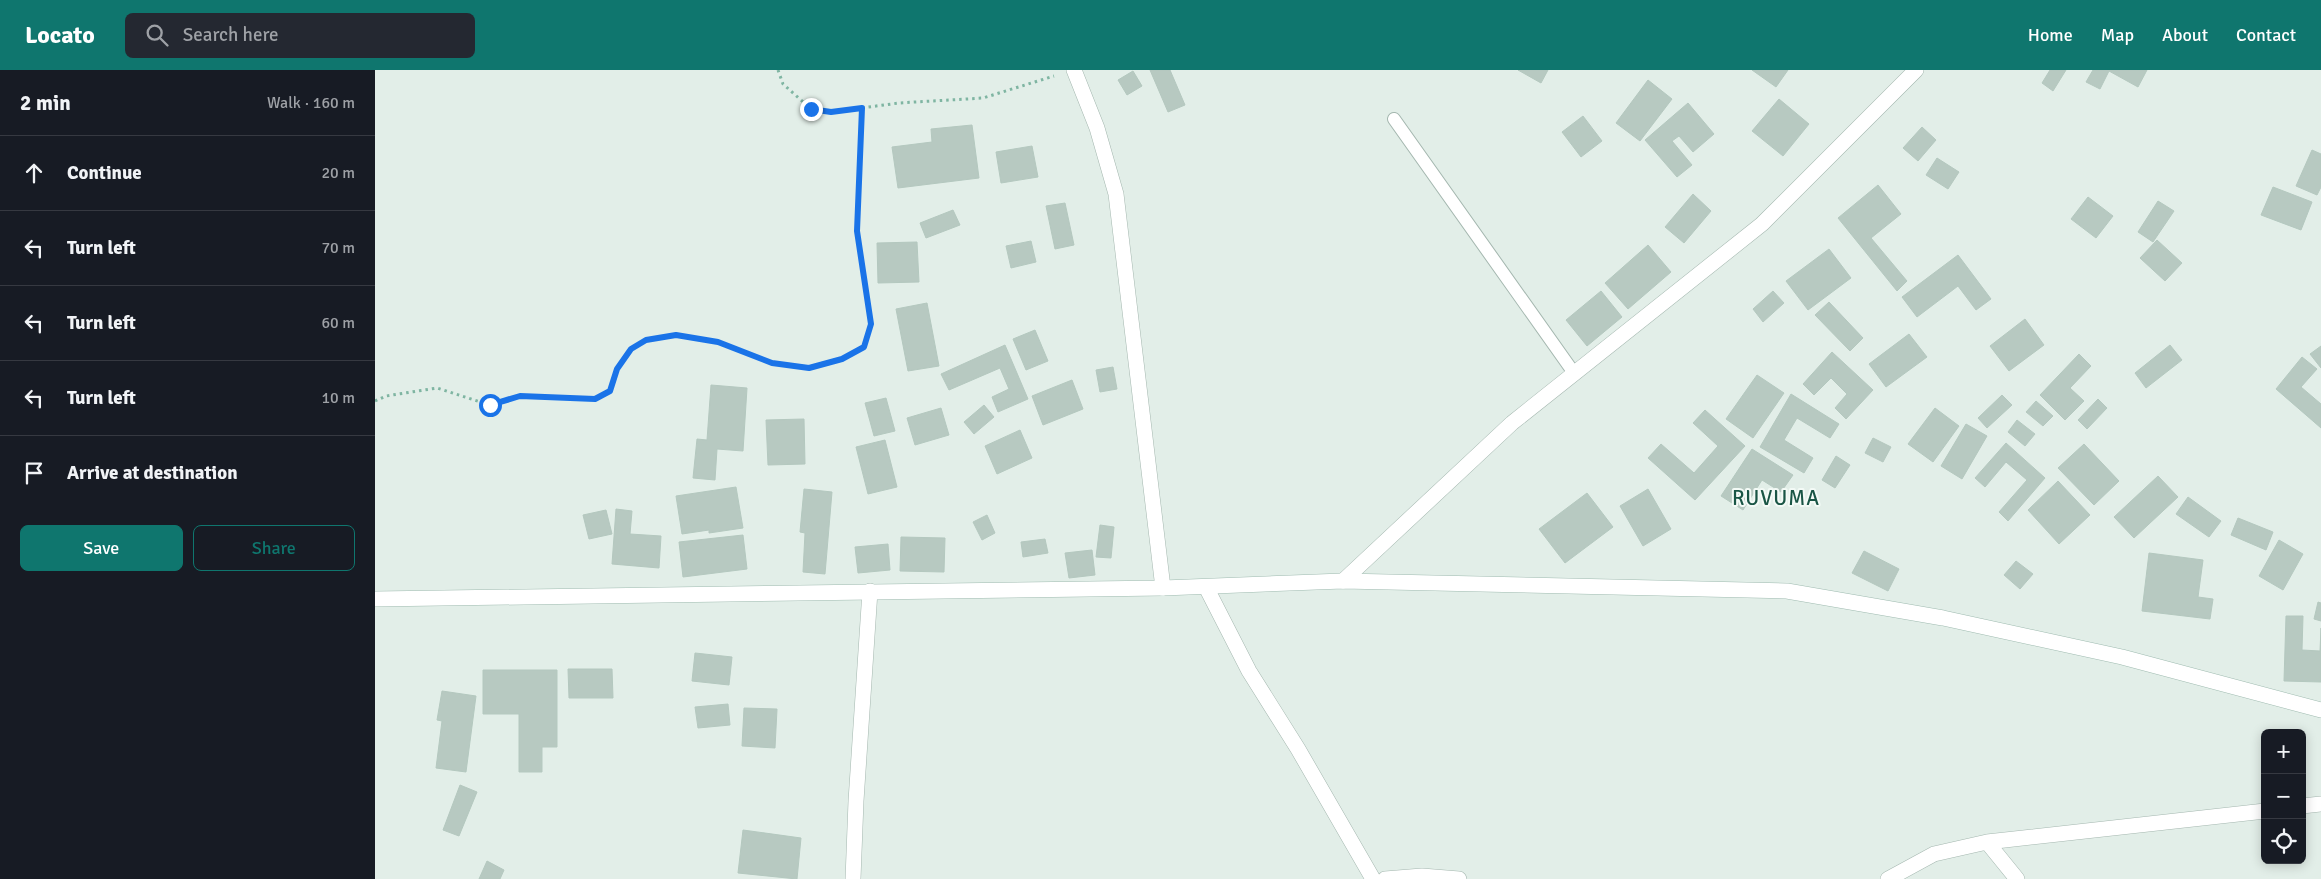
<!DOCTYPE html>
<meta charset="utf-8">
<style>
:root{--surface:#171b24;--page:#242831;--text:#f1f3f6;--muted:#9ea1a6;--line:#363941;--accent:#0f766e}
body{margin:0;font-family:Signika,sans-serif;background:var(--page);color:var(--text)}
.controls{position:absolute;right:15px;bottom:15px;display:grid;overflow:hidden;border-radius:8px;box-shadow:0 2px 12px #0003}
.controls button{width:45px;height:45px;display:grid;place-items:center;padding:0;border:0;border-bottom:1px solid var(--line);background:var(--surface);color:var(--text);font:25px sans-serif}
.stop{position:absolute;width:15px;height:15px;margin:-11px;border:4px solid #1a73e8;border-radius:50%;background:#fff}
.stop.end{background:#1a73e8;border-color:#fff;box-shadow:0 1px 5px #0008}
.list{margin:0;padding:0;list-style:none}
h2{display:flex;justify-content:space-between;align-items:center;height:65px;margin:0;padding:0 20px;font-size:21px}
h2 small{font-size:16px;font-weight:400;color:var(--muted)}
.list li{display:grid;grid-template-columns:32px 1fr auto;gap:15px;align-items:center;box-sizing:border-box;height:75px;padding:0 20px;border-top:1px solid var(--line)}
.list b{display:block;font-size:19px;white-space:nowrap}
.list em{font-size:16px;font-style:normal;color:var(--muted)}
.actions{display:flex;gap:10px;padding:15px 20px}
.actions a{flex:1;padding:11px 0;border:1px solid var(--accent);border-radius:8px;text-align:center;font-size:18px;color:var(--accent)}
.actions .main{background:var(--accent);color:#fff}
.icon{flex:none;width:28px;height:28px;fill:none;stroke:currentColor;stroke-width:2;stroke-linecap:round;stroke-linejoin:round}
.map{position:relative;flex:none;width:1946px;height:809px;overflow:hidden}
header{display:flex;align-items:center;gap:30px;box-sizing:border-box;height:70px;padding:0 25px;background:var(--accent);color:#fff}
header strong{font-size:24px}
nav{display:flex;gap:28px;margin-inline-start:auto;font-size:18px}
.search{width:350px;height:45px;background:var(--page);display:flex;align-items:center;gap:12px;box-sizing:border-box;padding:0 18px;border-radius:8px;color:var(--muted);font-size:19px}
main{display:flex}
aside{flex:1;background:var(--surface)}
.map>svg:first-child{display:block}
</style>
<header>
<strong>Locato</strong>
<div class="search"><svg class="icon" aria-label="search" viewBox="0 0 24 24"><circle cx="10" cy="10" r="6"/><path d="M15 15l6 6"/></svg>Search here</div>
<nav><a>Home</a><a>Map</a><a>About</a><a>Contact</a></nav>
</header>
<main>
<aside>
<h2>2 min<small>Walk · 160 m</small></h2>
<ul class="list">
<li><svg class="icon" aria-label="ahead" viewBox="0 0 24 24"><path d="M12 20V5M6 11l6-6 6 6"/></svg><div><b>Continue</b></div><em>20 m</em></li>
<li><svg class="icon" aria-label="left" viewBox="0 0 24 24"><path d="M17 20v-9H6M10 6l-5 5 5 5"/></svg><div><b>Turn left</b></div><em>70 m</em></li>
<li><svg class="icon" aria-label="left" viewBox="0 0 24 24"><path d="M17 20v-9H6M10 6l-5 5 5 5"/></svg><div><b>Turn left</b></div><em>60 m</em></li>
<li><svg class="icon" aria-label="left" viewBox="0 0 24 24"><path d="M17 20v-9H6M10 6l-5 5 5 5"/></svg><div><b>Turn left</b></div><em>10 m</em></li>
<li><svg class="icon" aria-label="arrive" viewBox="0 0 24 24"><path d="M6 21V4h12l-3 4 3 4H6"/></svg><div><b>Arrive at destination</b></div></li>
</ul>
<div class="actions"><a class="main">Save</a><a>Share</a></div>
</aside>
<div class="map">
<svg width="1946" height="809" viewBox="0 0 1946 809">
<rect width="100%" height="100%" fill="#e2eee8"/>
<path fill="#b7c9c1" stroke="#b4c8bf" d="M775,0H795L810,35L793,42Z
M1143,0H1173L1166,13Z
M1377,0H1413L1401,17Z
M1675,0H1691L1678,21L1667,13Z
M1718,0H1772L1763,17L1734,1L1725,19L1711,12Z
M758,1L767,16L752,25L743,10Z
M1273,10L1297,29L1265,71L1241,53Z
M1404,29L1434,54L1408,86L1377,61Z
M1313,33L1339,64L1318,82L1304,66L1297,71L1317,95L1302,107L1270,70Z
M1208,46L1227,71L1206,87L1187,62Z
M597,55L604,108L523,118L517,77L557,72L556,59Z
M1547,57L1561,70L1543,91L1528,78Z
M657,76L663,107L626,113L621,82Z
M1937,80L1946,84V117L1942,125L1921,116Z
M1562,88L1584,102L1573,119L1551,105Z
M1503,115L1526,144L1496,168L1532,211L1522,221L1463,148Z
M1898,117L1937,132L1926,160L1886,145Z
M1318,124L1336,141L1309,173L1290,157Z
M1713,127L1738,146L1721,168L1696,149Z
M1783,131L1799,141L1778,172L1763,162Z
M690,133L699,175L680,179L671,136Z
M578,140L585,155L551,168L545,153Z
M1782,170L1807,193L1790,211L1765,188Z
M656,171L661,192L636,198L631,176Z
M542,172L544,212L503,213L502,173Z
M1273,175L1296,202L1253,239L1230,213Z
M1454,179L1476,208L1433,240L1411,211Z
M1583,185L1616,229L1601,240L1583,216L1542,247L1527,227Z
M1226,221L1247,247L1212,276L1191,250Z
M1398,221L1409,233L1388,252L1378,239Z
M1454,232L1488,268L1475,281L1440,245Z
M552,233L564,296L533,301L521,239Z
M1650,249L1669,275L1634,301L1615,276Z
M660,260L673,291L651,300L638,269Z
M1534,264L1552,287L1511,317L1494,294Z
M630,275L653,329L623,342L617,327L634,319L625,298L574,320L566,304Z
M1795,275L1807,290L1771,318L1760,303Z
M1946,276V298L1935,284Z
M1457,282L1498,320L1471,349L1460,338L1472,324L1456,308L1439,325L1428,314Z
M1704,284L1716,296L1695,318L1709,331L1690,350L1665,325Z
M1927,287L1942,299L1926,317L1946,334V358L1901,319Z
M738,297L742,319L725,322L721,300Z
M1382,305L1409,323L1378,368L1351,349Z
M697,310L708,339L668,355L657,326Z
M336,315L372,318L368,381L342,379L340,410L318,408L322,369L332,370Z
M1416,324L1464,354L1455,368L1422,348L1409,370L1438,388L1429,403L1385,377Z
M1627,325L1637,335L1612,358L1603,348Z
M511,328L520,361L499,366L490,333Z
M1723,329L1732,338L1712,359L1703,350Z
M1661,331L1678,346L1668,356L1651,342Z
M609,335L619,347L599,364L589,352Z
M566,338L574,365L540,375L532,348Z
M1560,338L1584,356L1558,392L1533,374Z
M1330,340L1370,376L1320,430L1273,388L1286,374L1319,403L1343,376L1318,353Z
M429,349L430,394L393,395L391,350Z
M1642,350L1660,364L1650,376L1633,362Z
M1591,354L1612,366L1587,409L1566,396Z
M645,360L657,388L622,404L610,376Z
M1498,368L1516,377L1508,392L1490,383Z
M510,370L522,417L493,424L481,377Z
M1631,373L1670,408L1633,451L1624,442L1652,410L1631,392L1610,417L1600,408Z
M1709,374L1744,411L1719,435L1683,398Z
M1377,379L1418,405L1406,422L1387,410L1368,440L1346,426Z
M1461,386L1475,395L1460,418L1447,410Z
M1783,406L1803,427L1759,468L1739,447Z
M1683,411L1715,445L1684,474L1653,440Z
M361,417L368,458L334,463V460L307,464L301,426Z
M429,419L457,422L450,504L428,502L430,463L425,462Z
M1273,419L1296,459L1268,476L1245,436Z
M1212,423L1238,457L1190,493L1164,459Z
M1813,427L1846,451L1834,467L1801,444Z
M241,439L257,441L255,464L286,466L284,498L237,494Z
M231,440L237,464L214,469L208,445Z
M612,445L620,463L607,470L598,452Z
M1863,448L1898,462L1891,480L1856,465Z
M725,455L739,457L736,488L721,487Z
M368,465L372,499L308,507L304,472Z
M526,467L570,468L569,502L525,501Z
M670,469L673,483L648,487L646,472Z
M1904,470L1928,484L1908,520L1884,506Z
M513,474L515,500L483,503L480,477Z
M717,480L720,505L694,508L690,483Z
M1489,481L1524,499L1513,521L1477,503Z
M1774,483L1828,490L1823,527L1838,529L1835,549L1767,541Z
M1641,491L1658,504L1645,519L1629,505Z
M1943,532L1946,533V551L1939,549Z
M1911,546H1928L1927,580L1945,581L1946,558V612L1909,611Z
M320,583L357,587L354,615L317,611Z
M193,599H237L238,628H194Z
M108,600H182V677H167V702H144V644H108Z
M67,621L101,626L91,702L61,698L67,651L62,650Z
M353,634L355,655L323,658L320,637Z
M369,638L402,639L400,678L367,676Z
M85,715L102,722L84,766L68,760Z
M368,760L426,768L422,809L363,803Z
M112,791L129,800L125,809H104Z"/>
<g fill="none" stroke-linecap="round" stroke-linejoin="round">
<defs>
<path id="lane" d="M1019,49L1199,303"/>
<path id="street" d="M699,0L722,58L741,124L788,518
M968,511L1137,353L1387,154L1541,0
M831,517L874,601L923,679L998,809
M1927,736L1946,734
M1612,772L1642,809
M478,809L481,731L495,521
M1010,809L1047,806L1084,809
M1513,809L1559,784L1612,772L1890,741"/>
<path id="secondary" d="M0,529L788,518L968,511L1412,521L1568,548L1747,587L1946,640"/>
</defs>
<use href="#lane" stroke="#a4b7af" stroke-width="14"/>
<use href="#street" stroke="#a4b7af" stroke-width="16"/>
<use href="#secondary" stroke="#9fbbb0" stroke-width="16"/>
<path stroke="#7fb5a2" stroke-width="3" stroke-dasharray="2.5 4" stroke-linecap="butt" d="M403,0L408,14L436,39L456,42L524,33L608,28L679,6
M0,331L11,326L62,318L115,335L145,326L220,329L235,321L242,299L256,279L271,270L301,265L343,272L397,293L434,298L467,289L489,277L496,254L482,161L487,38"/>
<use href="#lane" stroke="#fff" stroke-width="12"/>
<use href="#street" stroke="#fff" stroke-width="15"/>
<use href="#secondary" stroke="#fff" stroke-width="15"/>
</g>
<g fill="none" stroke-linecap="round" stroke-linejoin="round">
<path stroke="#1a73e8" stroke-width="6" d="M115,335L145,326L220,329L235,321L242,299L256,279L271,270L301,265L343,272L397,293L434,298L467,289L489,277L496,254L482,161L487,38L456,42L436,39"/>
</g>
<g text-anchor="middle" dominant-baseline="central" stroke-width="4" stroke-linejoin="round" paint-order="stroke">
<g font-size="21" letter-spacing="1" fill="#195545" stroke="#f3faf6">
<text x="1401" y="428">RUVUMA</text>
</g>
</g>
</svg>
<div class="controls">
<button>+</button>
<button>−</button>
<button><svg class="icon" aria-label="locate" viewBox="0 0 24 24"><circle cx="12" cy="12" r="6"/><path d="M12 2v4M12 18v4M2 12h4M18 12h4"/></svg></button>
</div>
<div class="stop" style="left:115px;top:335px"></div>
<div class="stop end" style="left:436px;top:39px"></div>
</div>
</main>
